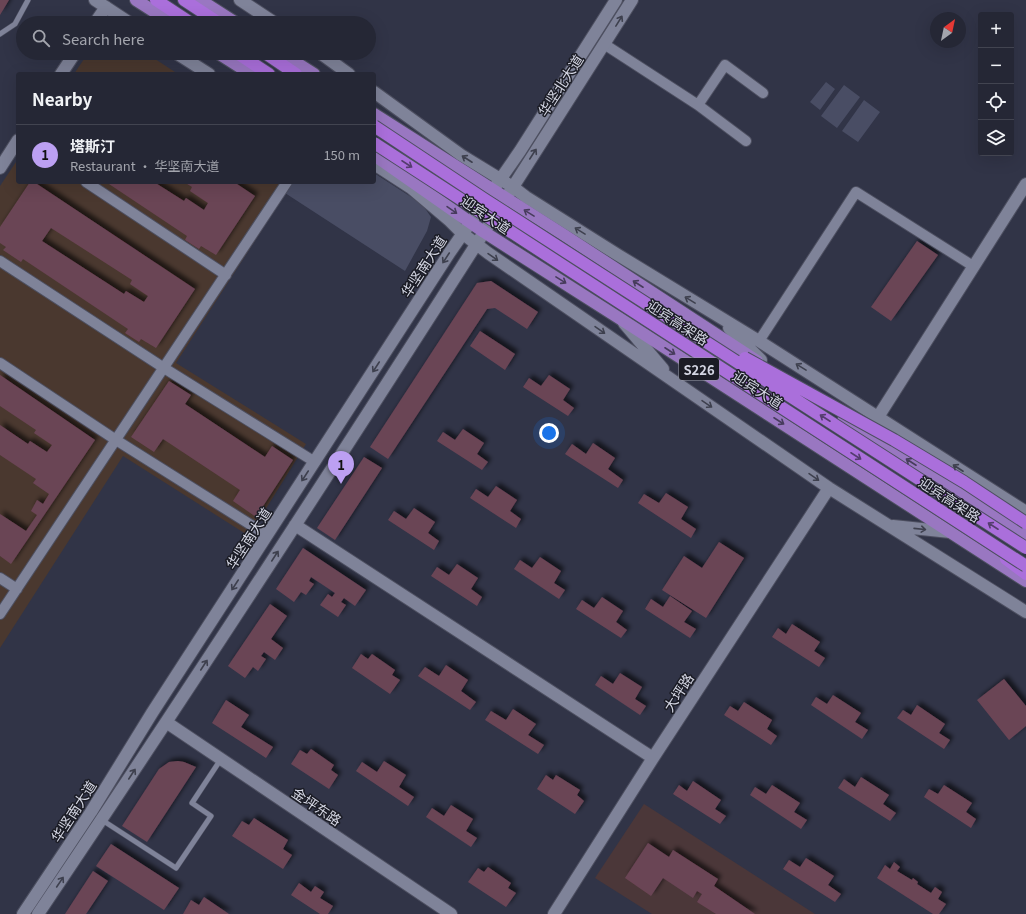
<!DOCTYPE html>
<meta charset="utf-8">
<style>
:root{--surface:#252735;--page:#313341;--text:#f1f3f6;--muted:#a3a5ad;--line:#424450;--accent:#bca0f2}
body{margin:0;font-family:Georgia,"Noto Sans SC",serif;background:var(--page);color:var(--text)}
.controls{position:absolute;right:12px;top:12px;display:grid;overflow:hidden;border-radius:4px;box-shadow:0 4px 16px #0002}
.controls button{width:36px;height:36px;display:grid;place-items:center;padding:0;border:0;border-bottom:1px solid var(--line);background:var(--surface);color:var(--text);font:20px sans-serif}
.compass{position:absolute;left:930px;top:12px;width:36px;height:36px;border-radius:50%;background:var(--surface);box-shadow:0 4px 16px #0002;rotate:33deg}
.you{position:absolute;left:549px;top:433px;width:14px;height:14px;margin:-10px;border:3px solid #fff;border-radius:50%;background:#1a73e8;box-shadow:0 0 0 6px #1a73e833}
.badge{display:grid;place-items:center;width:26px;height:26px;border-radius:50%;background:var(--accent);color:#111;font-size:13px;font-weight:700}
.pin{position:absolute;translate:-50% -33px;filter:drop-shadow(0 1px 2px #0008)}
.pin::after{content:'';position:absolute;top:21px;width:14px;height:12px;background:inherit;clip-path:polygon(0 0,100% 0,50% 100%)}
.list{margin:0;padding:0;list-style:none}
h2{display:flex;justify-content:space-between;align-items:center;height:52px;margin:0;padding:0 16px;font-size:17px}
h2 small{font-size:13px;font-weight:400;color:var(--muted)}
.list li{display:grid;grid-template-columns:26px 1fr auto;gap:12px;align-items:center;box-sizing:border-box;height:60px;padding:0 16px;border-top:1px solid var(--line)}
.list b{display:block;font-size:15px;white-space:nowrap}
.list p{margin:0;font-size:13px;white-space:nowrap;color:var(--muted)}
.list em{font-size:13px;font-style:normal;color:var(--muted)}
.icon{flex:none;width:22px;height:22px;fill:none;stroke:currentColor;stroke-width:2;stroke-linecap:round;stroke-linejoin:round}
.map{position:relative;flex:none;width:1026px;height:914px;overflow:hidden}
.search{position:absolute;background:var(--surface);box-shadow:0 4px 16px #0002;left:16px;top:16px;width:360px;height:44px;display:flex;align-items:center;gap:10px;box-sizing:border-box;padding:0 14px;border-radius:22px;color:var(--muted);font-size:15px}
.panel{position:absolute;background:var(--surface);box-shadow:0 4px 16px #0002;left:16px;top:72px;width:360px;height:112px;border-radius:4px}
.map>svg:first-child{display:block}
</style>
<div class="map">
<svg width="1026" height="914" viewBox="0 0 1026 914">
<defs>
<filter id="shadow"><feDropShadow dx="3.5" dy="-3.5" stdDeviation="2" flood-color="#0009"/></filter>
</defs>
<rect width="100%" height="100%" fill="#313447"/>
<path fill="#4a382f" d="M88,53H146L178,74H74Z
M18,159V182H293L176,363L306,444L249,536L123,456L0,648V186Z"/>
<path fill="#4b3739" d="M644,804L815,914H652L595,878Z"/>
<path fill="#494d64" d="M826,82L835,89L820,110L810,102Z
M844,85L860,97L837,128L821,116Z
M864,100L880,112L858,142L842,131Z
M374,173L422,204L431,217L427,231L405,271L285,193L293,182H374Z"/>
<path fill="#6b4455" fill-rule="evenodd" filter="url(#shadow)" d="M0,0H9L0,15Z
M30,182H34L195,289L156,348L141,339L139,342L125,333L128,329L23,259L21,262L3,250L6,247L0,243V227ZM51,228L132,280L130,284L148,296L144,302L126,291L124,294L42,241Z
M106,182H154L184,201L186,198L204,210L208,203L190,191L192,187L184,182H234L255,196L216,255L201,246L199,249L185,240L187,236Z
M917,241L938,255L891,321L871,307Z
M491,281L538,312L527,329L495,308L487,309L388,459L370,447L477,283Z
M480,331L515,354L505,370L470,346Z
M0,375L95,440L11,564L0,556V514L26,531L37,515L31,511L37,500L43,504L49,494L33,483L36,479L0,455V425L28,444L30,441L47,452L52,445L34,433L36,430L0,406Z
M549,375L570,389L563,400L574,408L568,416L523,387L529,378L541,386Z
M169,381L191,395L185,404L265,457L272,446L293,460L256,517L233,501L240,490L163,439L154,452L131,437Z
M463,429L484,443L477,454L488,462L482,470L437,441L443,432L455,440Z
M593,443L615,458L608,469L623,480L618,488L565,454L572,444L586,454Z
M364,457L382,468L335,540L317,528Z
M496,486L517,500L510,511L521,519L516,528L470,498L476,489L488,497Z
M666,493L688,507L681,519L696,529L691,538L638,503L644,494L659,503Z
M414,508L435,522L428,533L439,541L434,550L388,520L394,511L406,519Z
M719,542L744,558L706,618L662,590L684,556L702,568Z
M303,548L366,590L355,606L344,598L341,602L346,605L338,617L320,605L328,594L332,597L335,593L311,577L309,581L314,584L306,595L301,592L294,602L276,589Z
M540,557L561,571L554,583L565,590L559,599L514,569L520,560L532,568Z
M457,564L478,578L471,589L482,597L477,606L431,576L437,567L449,575Z
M670,596L692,611L684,622L696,629L690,638L645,609L651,599L663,607Z
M602,597L623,611L616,622L627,630L621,638L576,609L582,600L594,608Z
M270,604L287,616L271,639L283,648L275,660L264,652L261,656L266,659L258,671L253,667L245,678L228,666Z
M792,624L820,642L814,651L825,658L819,667L772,637L778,628L786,634Z
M361,654L368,659L372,654L395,670L392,675L400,680L390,694L352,668Z
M446,665L468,680L461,691L476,702L470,710L418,676L425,667L439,676Z
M620,673L642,687L635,699L646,706L640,715L595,685L601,676L613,684Z
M1004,679L1026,706V726L1009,740L977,700Z
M833,695L861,713L855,722L868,730L862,739L811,705L816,697L827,704Z
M226,700L249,715L241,727L273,747L266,758L212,723Z
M744,702L772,720L767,729L777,736L771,745L724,715L730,706L738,711Z
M917,705L945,724L939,733L950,740L944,749L897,718L903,710L911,715Z
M513,709L536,724L528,735L544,745L538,754L485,720L491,711L506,720Z
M311,749L334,765L331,770L338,775L329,789L291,764L300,750L307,754Z
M178,761L184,762L196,767L147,842L122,826L159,769L169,762Z
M384,761L406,775L399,787L414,797L408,806L356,771L362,762L377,772Z
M546,775L553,780L556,775L580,790L577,795L584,801L575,814L537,789Z
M861,777L889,795L883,804L896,813L890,821L838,788L844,779L855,787Z
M693,781L721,800L715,809L726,816L720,824L673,794L679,785L687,791Z
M772,785L800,803L794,812L807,820L801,829L750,795L755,787L766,794Z
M944,785L972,803L966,812L976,819L971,828L924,797L929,789L938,794Z
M451,805L473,819L466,831L477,838L471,847L426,817L432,808L444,816Z
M254,818L288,840L283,849L292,855L283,869L232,836L242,821L249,825Z
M648,843L669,857L673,850L718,879L714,886L755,914H716L697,902L702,894L697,891L693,898L663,878L651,896L625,878Z
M111,844L179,888L164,910L96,866Z
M806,858L834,876L828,885L841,894L835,902L783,869L789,860L800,867Z
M894,862L900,867L897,871L912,880L913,878L918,882L917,884L931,893L935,887L942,892L938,899L946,904L939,914H933L877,878L885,865L890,869Z
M488,867L511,883L508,888L516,893L506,907L468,882L478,868L484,872Z
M93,871L108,881L86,914H65Z
M299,883L311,892L315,886L324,892L320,898L333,906L328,914H320L291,895Z
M204,897L229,914H183L191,900L199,905Z"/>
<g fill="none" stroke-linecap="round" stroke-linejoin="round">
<defs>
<path id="lane" d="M0,34L15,24L28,0
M102,820L176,868L211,816L192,803L221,759"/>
<path id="street" d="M604,44L698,105L746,141
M698,105L725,65L763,93
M86,182L226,275
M0,261L164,368L315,462
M759,341L856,192L973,266
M0,363L116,440L267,535
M0,578L17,589
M0,614L287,182"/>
<path id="secondary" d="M95,0L130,23
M240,0L275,23
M95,23L106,7
M176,53L209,74
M320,53L349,74
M61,74L75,53
M374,92L461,155L513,187L526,197L618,255L759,341L1026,512
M374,164L411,188L450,221L462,233L488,253L829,488L1026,612
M0,168L18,140
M624,323L663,369
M729,328L761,360
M878,417L1026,184
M295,525L653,758
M893,526L950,532
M166,722L451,914
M23,914L91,812L152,713L450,252L520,151L616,0
M38,914C241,613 437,307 632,0
M554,914L653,758L829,488"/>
<path id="primary" d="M136,0L172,23
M200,0L236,23
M218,53L251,74
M281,53L314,74
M374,114L564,235L757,361
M374,155L484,232L619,318L1026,581
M844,418L1026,536"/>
<path id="highway" d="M156,0L191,23
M184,0L219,23
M237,53L269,74
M265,53L296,74
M1006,559L1026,574"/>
</defs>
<use href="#lane" stroke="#4d4f60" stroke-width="6"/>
<use href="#street" stroke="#4d4f60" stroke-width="12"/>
<use href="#secondary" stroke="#4d4f60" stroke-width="14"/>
<use href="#primary" stroke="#4d4f60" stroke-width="14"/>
<use href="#highway" stroke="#4d4f60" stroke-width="14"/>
<use href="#lane" stroke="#7f8399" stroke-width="5"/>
<use href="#street" stroke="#7f8399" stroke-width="10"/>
<use href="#secondary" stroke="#7f8399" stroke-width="12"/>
<use href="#primary" stroke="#9977c1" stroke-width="12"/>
<use href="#highway" stroke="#aa6fdb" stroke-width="12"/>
<defs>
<path id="highway-bridge" d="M374,126L484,199L1026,548
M374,143L1026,566
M745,358L894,440L964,482L1026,523"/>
</defs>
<use href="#highway-bridge" stroke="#4d4f60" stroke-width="14" stroke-linecap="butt"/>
<use href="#highway-bridge" stroke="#aa6fdb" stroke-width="12"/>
</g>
<defs><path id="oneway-shaft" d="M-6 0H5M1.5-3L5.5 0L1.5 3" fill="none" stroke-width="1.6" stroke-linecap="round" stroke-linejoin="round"/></defs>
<g stroke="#3e404e">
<use href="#oneway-shaft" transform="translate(619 21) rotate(-58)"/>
<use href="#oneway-shaft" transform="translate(533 154) rotate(-57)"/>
<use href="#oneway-shaft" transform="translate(467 159) rotate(-147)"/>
<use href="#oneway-shaft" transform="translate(580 231) rotate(-148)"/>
<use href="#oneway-shaft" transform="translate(493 257) rotate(35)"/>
<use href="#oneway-shaft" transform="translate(446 258) rotate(123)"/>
<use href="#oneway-shaft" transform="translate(690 300) rotate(-149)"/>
<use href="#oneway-shaft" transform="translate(600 330) rotate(35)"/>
<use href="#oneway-shaft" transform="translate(376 367) rotate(123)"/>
<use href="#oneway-shaft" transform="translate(801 367) rotate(-148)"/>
<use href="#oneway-shaft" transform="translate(707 404) rotate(34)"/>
<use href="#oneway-shaft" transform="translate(958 468) rotate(-147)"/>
<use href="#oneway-shaft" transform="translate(305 476) rotate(123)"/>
<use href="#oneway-shaft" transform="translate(814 477) rotate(35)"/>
<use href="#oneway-shaft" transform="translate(920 529) rotate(6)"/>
<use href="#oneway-shaft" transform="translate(275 556) rotate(-57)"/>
<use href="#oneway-shaft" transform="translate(235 585) rotate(123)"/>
<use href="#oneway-shaft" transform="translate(204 665) rotate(-57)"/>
<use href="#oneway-shaft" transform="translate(132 774) rotate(-57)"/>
<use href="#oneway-shaft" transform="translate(60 882) rotate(-56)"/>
</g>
<g stroke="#543d6e">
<use href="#oneway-shaft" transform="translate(407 164) rotate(33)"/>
<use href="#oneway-shaft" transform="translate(825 418) rotate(-147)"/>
<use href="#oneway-shaft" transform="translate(856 456) rotate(33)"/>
<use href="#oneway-shaft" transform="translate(993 526) rotate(-147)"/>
</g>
<g stroke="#473c5c">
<use href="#oneway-shaft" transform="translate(452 210) rotate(35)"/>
<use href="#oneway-shaft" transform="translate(529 213) rotate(-148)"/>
<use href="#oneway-shaft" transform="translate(561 280) rotate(32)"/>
<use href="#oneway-shaft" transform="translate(638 284) rotate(-147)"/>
<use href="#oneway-shaft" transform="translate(670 351) rotate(33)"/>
<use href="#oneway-shaft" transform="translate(779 421) rotate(33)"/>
<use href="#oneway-shaft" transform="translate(911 462) rotate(-147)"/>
</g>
<g text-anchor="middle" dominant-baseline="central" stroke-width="3" stroke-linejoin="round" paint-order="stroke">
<rect fill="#1b1c25" stroke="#9c9eaa" stroke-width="1" x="679" y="358" width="40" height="22" rx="3"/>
<g font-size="13" font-weight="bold" fill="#d4d6e3">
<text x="699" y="369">S226</text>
</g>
<g font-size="14" fill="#d4d6e3" stroke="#1b1c25">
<text transform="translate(560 85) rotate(-57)">华坚北大道</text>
<text transform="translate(486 214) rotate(34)">迎宾大道</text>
<text transform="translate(423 266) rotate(-57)">华坚南大道</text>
<text transform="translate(678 322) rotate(33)">迎宾高架路</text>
<text transform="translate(758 389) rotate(33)">迎宾大道</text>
<text transform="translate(950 499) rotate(33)">迎宾高架路</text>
<text transform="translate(248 538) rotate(-57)">华坚南大道</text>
<text transform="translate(678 692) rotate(-57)">大坪路</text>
<text transform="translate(317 806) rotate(34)">金坪东路</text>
<text transform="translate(73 811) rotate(-57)">华坚南大道</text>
</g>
</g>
</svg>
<div class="controls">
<button>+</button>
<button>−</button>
<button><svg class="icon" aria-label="locate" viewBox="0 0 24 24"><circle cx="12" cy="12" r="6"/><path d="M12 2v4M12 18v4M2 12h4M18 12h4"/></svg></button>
<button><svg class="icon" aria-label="layers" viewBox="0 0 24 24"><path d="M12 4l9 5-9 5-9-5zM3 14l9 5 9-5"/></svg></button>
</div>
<svg class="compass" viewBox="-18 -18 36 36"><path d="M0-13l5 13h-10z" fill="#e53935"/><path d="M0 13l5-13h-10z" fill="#a3a5ad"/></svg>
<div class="you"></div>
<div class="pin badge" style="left:341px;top:484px">1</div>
<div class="search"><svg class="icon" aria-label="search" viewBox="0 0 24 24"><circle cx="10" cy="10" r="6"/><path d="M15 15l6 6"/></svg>Search here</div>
<section class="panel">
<h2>Nearby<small></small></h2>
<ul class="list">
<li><span class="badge">1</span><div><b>塔斯汀</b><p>Restaurant · 华坚南大道</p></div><em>150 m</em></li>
</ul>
</section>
</div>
